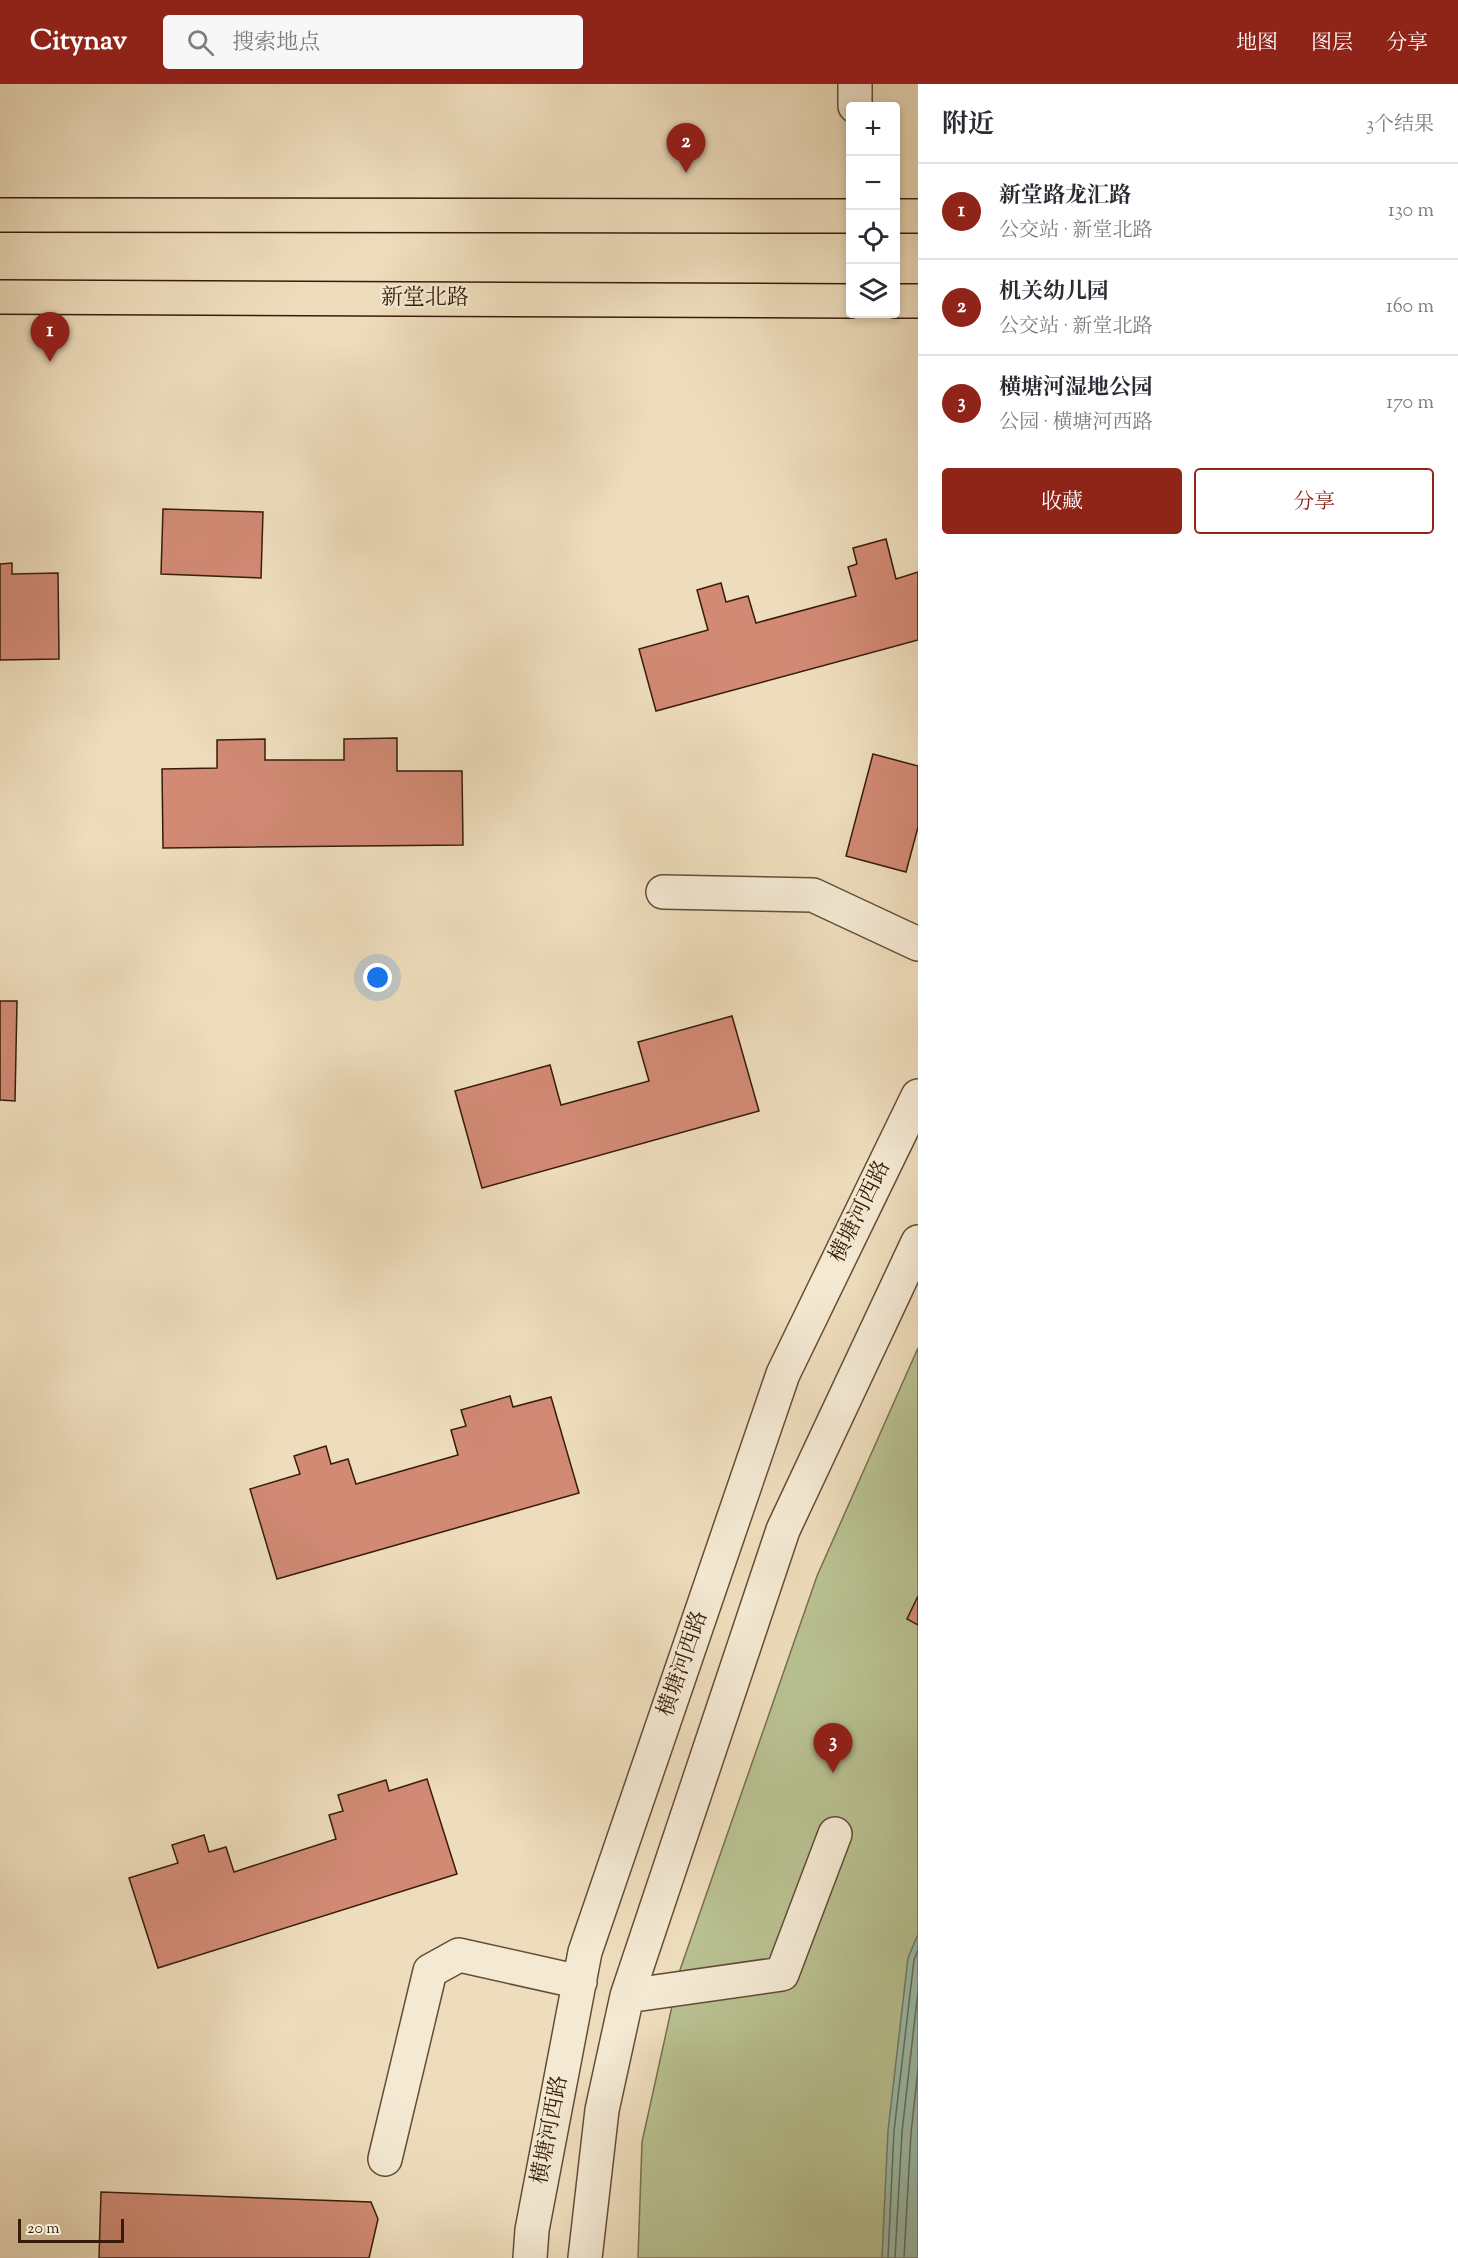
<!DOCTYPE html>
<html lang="zh">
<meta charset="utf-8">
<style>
:root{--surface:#fff;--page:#f7f7f7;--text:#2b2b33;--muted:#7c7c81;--line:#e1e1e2;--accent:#8f2418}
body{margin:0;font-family:"Sorts Mill Goudy","Noto Serif SC",serif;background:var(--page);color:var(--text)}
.controls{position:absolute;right:18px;top:18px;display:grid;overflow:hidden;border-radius:6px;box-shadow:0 3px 9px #0003}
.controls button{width:54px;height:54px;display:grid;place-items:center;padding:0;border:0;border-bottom:2px solid var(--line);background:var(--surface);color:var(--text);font:30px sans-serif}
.scale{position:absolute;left:18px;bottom:15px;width:106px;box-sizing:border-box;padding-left:6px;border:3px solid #371d09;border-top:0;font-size:16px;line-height:21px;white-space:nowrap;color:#371d09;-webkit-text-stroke:4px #f4e9d3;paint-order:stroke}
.you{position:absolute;left:378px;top:894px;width:21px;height:21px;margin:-15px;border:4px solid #fff;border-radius:50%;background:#1a73e8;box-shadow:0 0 0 9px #1a73e833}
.badge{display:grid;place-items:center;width:39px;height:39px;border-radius:50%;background:var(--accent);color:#fff;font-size:20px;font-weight:700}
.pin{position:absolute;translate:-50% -50px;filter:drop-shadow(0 2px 3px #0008)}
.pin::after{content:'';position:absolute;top:32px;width:21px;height:18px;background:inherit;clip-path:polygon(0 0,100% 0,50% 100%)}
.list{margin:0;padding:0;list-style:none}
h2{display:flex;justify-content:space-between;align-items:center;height:78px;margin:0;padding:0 24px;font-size:26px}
h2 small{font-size:20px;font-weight:400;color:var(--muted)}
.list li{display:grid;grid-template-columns:39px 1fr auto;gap:18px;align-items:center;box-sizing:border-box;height:96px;padding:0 24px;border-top:2px solid var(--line)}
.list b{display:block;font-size:22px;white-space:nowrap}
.list p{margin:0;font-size:20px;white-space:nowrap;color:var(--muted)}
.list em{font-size:20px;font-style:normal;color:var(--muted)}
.actions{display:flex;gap:12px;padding:18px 24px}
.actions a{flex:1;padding:14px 0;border:2px solid var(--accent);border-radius:6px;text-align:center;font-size:21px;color:var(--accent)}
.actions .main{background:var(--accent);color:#fff}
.icon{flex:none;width:33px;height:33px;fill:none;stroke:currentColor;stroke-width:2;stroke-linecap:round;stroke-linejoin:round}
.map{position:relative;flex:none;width:918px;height:2174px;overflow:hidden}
header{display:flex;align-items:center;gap:36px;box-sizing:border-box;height:84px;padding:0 30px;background:var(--accent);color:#fff}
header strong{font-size:28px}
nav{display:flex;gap:33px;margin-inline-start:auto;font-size:21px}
.search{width:420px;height:54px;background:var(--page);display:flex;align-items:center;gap:15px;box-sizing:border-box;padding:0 21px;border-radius:6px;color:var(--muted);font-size:22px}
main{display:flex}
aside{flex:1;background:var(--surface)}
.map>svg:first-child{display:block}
</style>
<header>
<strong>Citynav</strong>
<div class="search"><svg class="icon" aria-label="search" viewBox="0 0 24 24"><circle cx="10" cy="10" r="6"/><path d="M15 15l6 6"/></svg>搜索地点</div>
<nav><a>地图</a><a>图层</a><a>分享</a></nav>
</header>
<main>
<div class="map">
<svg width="918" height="2174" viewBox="0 0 918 2174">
<rect width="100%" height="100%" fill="#eeddbc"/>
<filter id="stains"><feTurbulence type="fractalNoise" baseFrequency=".00333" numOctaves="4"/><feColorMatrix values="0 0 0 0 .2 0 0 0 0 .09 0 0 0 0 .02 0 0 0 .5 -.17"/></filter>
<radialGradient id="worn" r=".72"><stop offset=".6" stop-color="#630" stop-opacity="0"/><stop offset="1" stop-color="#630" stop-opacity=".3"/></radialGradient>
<path fill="#b9c191" stroke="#786f4d" stroke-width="1.5" d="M918,1264V2174H638L642,2058L680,1886L817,1492Z"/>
<path fill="#9bbdab" stroke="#737d6a" stroke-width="1.5" d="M918,1850V2174H882L888,2047L908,1874Z"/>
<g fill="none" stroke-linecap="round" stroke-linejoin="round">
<path stroke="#696d5a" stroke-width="1.5" d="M888,2174L894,2047L914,1876L918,1866
M895,2174L902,2048L918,1907
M904,2174L911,2049L918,1985"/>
</g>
<path fill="#d28a75" stroke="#371d09" stroke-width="1.5" d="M163,425L263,428L261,494L161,490Z
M886,455L896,495L918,488V556L656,627L639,565L708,546L697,506L721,499L726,518L748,512L756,539L856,512L848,483L857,480L853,464Z
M12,479V490L58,489L59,575L0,576V480Z
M397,654V687H462L463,761L163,764L162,685L217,684V656L265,655V676H344V655Z
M873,670L918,682V743L906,788L846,772Z
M0,917H17L15,1017L0,1016Z
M732,932L759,1027L482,1104L455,1007L550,981L561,1021L649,997L638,958Z
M510,1312L513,1323L551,1313L579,1409L277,1495L250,1405L300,1390L294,1372L326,1362L331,1380L348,1375L356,1400L458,1371L451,1346L466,1342L461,1326Z
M918,1512V1541L907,1535Z
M427,1695L457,1790L158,1884L129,1794L178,1779L172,1761L204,1751L209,1768L226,1763L234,1788L336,1755L329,1731L343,1727L338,1711L386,1696L389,1707Z
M101,2108L371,2118L378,2135L369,2174H99Z"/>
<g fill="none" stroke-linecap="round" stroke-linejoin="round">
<defs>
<path id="minor" d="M855,22V0
M663,808L813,811L918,860
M627,1912L782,1890L835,1750
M385,2075L430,1887L459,1871L580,1898
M530,2174L532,2146L585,1868L783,1290L918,1012
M585,2174L602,2026L627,1912L783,1446L918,1158"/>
<path id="major" d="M0,131L850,132
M896,132H918
M0,213L850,217
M896,217H918"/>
</defs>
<use href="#minor" stroke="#654d36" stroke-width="36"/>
<use href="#major" stroke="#371d09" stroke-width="36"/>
<use href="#minor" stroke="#f4e9d3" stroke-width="33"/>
<use href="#major" stroke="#eeddbc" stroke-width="33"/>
</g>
<g text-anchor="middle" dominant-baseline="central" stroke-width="4.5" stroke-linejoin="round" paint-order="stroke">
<g font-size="22" fill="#371d09" stroke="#f4e9d3">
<text x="425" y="215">新堂北路</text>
<text transform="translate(861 1128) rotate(-64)">横塘河西路</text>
<text transform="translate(684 1580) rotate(-71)">横塘河西路</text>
<text transform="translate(551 2046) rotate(-79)">横塘河西路</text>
</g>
</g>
<rect width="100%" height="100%" filter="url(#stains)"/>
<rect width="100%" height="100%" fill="url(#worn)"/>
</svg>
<div class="controls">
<button>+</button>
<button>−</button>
<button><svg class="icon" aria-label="locate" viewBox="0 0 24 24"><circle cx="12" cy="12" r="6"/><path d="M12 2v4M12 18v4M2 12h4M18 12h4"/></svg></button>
<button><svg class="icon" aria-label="layers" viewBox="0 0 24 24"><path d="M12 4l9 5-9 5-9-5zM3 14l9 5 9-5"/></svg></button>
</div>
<div class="scale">20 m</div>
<div class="you"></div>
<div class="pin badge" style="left:50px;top:278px">1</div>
<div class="pin badge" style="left:686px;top:89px">2</div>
<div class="pin badge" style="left:833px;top:1689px">3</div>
</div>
<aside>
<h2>附近<small>3个结果</small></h2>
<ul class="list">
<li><span class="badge">1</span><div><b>新堂路龙汇路</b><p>公交站 · 新堂北路</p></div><em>130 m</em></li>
<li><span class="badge">2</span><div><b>机关幼儿园</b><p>公交站 · 新堂北路</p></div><em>160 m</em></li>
<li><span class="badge">3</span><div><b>横塘河湿地公园</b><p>公园 · 横塘河西路</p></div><em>170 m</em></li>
</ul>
<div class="actions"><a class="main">收藏</a><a>分享</a></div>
</aside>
</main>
